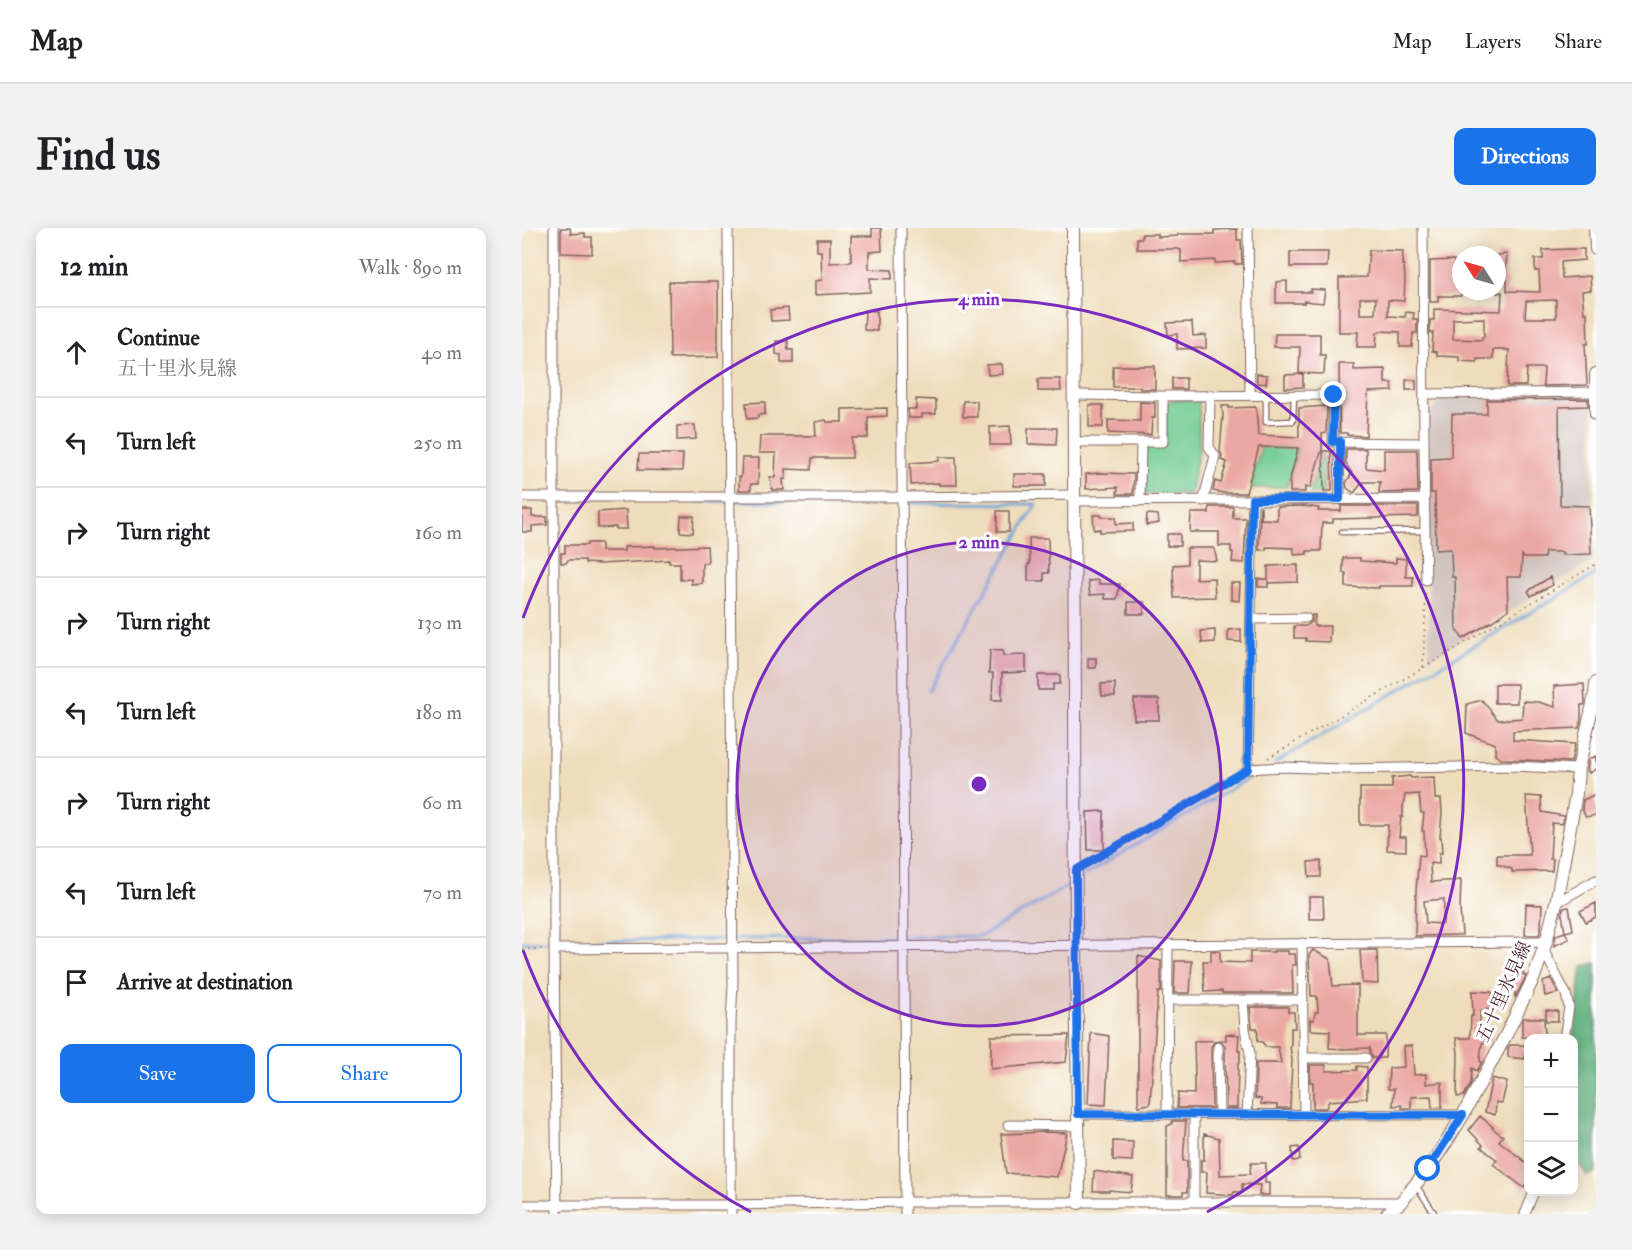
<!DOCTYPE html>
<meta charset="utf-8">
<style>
:root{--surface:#fff;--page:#f2f2f2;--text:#202124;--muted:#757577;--line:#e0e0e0;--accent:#1a73e8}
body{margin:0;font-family:"IM FELL Double Pica","Noto Serif JP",serif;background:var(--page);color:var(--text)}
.controls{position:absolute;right:18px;bottom:18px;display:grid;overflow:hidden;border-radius:12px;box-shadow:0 3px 15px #0003}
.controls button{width:54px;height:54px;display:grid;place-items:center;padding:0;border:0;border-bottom:2px solid var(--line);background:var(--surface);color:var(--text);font:30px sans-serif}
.compass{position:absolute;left:930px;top:18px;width:54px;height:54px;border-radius:50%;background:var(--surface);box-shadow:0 3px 15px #0003;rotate:307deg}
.stop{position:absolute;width:18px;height:18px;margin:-14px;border:4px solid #1a73e8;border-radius:50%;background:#fff}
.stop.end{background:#1a73e8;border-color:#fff;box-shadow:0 2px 6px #0008}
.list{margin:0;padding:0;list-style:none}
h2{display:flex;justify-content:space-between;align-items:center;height:78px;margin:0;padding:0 24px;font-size:26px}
h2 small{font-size:20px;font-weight:400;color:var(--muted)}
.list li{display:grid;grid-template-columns:39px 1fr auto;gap:18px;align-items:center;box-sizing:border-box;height:90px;padding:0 24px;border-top:2px solid var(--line)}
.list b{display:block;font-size:22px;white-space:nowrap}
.list p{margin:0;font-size:20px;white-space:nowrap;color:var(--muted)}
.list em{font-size:20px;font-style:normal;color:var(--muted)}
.actions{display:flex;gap:12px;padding:18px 24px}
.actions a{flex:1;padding:14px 0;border:2px solid var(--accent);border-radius:12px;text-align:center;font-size:21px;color:var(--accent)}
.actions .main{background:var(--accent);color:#fff}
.icon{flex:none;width:33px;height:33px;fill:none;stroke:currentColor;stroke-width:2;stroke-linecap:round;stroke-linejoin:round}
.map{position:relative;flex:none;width:1074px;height:986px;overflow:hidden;border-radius:12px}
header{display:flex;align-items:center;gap:36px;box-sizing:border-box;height:84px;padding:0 30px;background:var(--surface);border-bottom:2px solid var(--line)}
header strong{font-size:28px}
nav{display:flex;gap:33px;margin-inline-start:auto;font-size:21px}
.intro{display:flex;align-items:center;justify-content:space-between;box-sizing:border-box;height:144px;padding:0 36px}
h1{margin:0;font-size:42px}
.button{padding:15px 27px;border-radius:12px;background:var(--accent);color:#fff;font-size:21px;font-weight:700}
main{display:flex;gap:36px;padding:0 36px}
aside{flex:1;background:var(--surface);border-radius:12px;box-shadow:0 3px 15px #0003}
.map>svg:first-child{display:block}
</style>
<header>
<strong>Map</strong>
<nav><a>Map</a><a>Layers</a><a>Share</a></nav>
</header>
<div class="intro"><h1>Find us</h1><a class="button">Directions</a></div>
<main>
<aside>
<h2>12 min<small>Walk · 890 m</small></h2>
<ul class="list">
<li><svg class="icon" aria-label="ahead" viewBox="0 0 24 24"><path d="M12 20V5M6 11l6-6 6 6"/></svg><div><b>Continue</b><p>五十里氷見線</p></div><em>40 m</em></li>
<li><svg class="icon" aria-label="left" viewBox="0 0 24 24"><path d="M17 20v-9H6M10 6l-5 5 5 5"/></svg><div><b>Turn left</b></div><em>250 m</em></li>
<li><svg class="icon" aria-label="right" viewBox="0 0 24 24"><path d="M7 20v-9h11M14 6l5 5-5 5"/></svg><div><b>Turn right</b></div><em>160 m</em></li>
<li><svg class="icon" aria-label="right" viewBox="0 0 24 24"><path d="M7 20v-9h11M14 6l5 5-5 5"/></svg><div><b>Turn right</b></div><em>130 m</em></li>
<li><svg class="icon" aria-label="left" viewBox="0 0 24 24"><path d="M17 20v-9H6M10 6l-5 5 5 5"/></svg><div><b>Turn left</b></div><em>180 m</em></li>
<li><svg class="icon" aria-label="right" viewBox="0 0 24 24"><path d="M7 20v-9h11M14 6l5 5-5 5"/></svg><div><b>Turn right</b></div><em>60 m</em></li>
<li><svg class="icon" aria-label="left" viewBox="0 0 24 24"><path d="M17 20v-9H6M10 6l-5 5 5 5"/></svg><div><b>Turn left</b></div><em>70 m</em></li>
<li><svg class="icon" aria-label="arrive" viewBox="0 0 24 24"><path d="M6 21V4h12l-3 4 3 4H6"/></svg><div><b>Arrive at destination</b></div></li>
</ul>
<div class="actions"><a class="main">Save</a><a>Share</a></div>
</aside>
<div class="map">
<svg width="1074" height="986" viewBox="0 0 1074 986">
<rect width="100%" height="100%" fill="#fff"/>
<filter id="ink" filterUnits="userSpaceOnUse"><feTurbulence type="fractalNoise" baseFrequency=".0167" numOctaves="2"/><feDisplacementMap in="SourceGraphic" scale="12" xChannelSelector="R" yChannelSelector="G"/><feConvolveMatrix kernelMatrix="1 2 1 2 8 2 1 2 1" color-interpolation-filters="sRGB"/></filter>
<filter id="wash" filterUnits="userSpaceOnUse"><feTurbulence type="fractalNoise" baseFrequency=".008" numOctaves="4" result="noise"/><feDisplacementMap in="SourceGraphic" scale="24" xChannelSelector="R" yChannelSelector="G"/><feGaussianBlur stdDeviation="1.35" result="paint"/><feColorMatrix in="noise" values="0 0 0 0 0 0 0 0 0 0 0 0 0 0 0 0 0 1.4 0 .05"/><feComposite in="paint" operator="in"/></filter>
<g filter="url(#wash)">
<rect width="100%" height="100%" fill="#edb"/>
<path fill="#cfc0ba" d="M1070,168L1071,333L907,431L905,187L922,169Z"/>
<path fill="#74cd94" stroke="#5f7660" stroke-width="1.5" d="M649,172H677V222L668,266H625L622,263V223L625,219L644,218V177Z
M739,219L776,220L765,259L732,260L729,257Z
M801,223V265H788Z"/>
<path fill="#5fb07e" stroke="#546854" stroke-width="1.5" d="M1074,735V944L1065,948L1052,927L1051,810L1060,738Z"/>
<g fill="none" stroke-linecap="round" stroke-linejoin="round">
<path stroke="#6aa0d7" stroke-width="3" d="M176,273L514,276L406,463
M753,535L1074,346
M556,651L739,543
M0,714L459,708L551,655"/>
</g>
<g id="blocks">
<path fill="#eba7a3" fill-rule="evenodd" d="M39,0H48L49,6L63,5V9H70V26L39,25Z
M350,0H359L360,23L347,24V41L370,42V51L348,50V64L293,67V53L300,52L299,23H295V11H308V35L329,34V8H350Z
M715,1V12H719L720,36H713V34L693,35V32L659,34V22L656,21H615V10H620V6H636V9L656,8V6H692V2Z
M1049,21H1062V32L1039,34L1040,50L1068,48L1069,62L1060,63L1062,85H1065L1066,116H1063L1065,157L1021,158L1022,140H1005L1004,158H985L987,122H971V131H955V134L937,133V129L915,128V124L910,123L911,105H908V92H912V81L979,83L980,64L975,65V27L985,26L983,51H985V63L1018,64L1017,43H1013V31H1021V22ZM1034,72V90H1003L1004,73ZM962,90V109H960V112L931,111V91Z
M847,22L881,23L880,37H882L883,51L882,73L866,72V88L883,89L884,84L892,85L891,91H895V105H891L890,119H878V104L858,103V104H855L854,119H835L836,104H817V50L845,49ZM838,70H854L853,86H838Z
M768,24H806L805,39H768Z
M932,32L931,50H939V68H916V74H908V33Z
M765,53V64H789V61L803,62L801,75L782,73V75H754V54Z
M147,54H196V129L148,130Z
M266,80L267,92L249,93L248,82Z
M343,82L355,83V103L342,102Z
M670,94L671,108L684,107V120L655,121V106L646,107L645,95Z
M753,106H798V127H803L802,146L777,145L778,119H752Z
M254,113H266V122H271V135H259V127L254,126Z
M480,136L481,146L466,147L465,137Z
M817,136H832V142L863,141V155H870L871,163L846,164L844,208L825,207V205H818Z
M591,138H633V161H618V159H591Z
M735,146L745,147L744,156L735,155Z
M781,146V159L763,160V147Z
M650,150H664V161H650Z
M516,151H538L539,163H516Z
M884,152H894V162H884Z
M394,171L414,172V186H400V190H387L386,181H394Z
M1066,171V178L1037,179L1038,277L1067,278L1069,326L1040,327V324H1023L1022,330H1002L1000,327L999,349H985L986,382L969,394L941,411L934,401L933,349H930L929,321L914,322L913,265H909V230L929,229L930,186H965V172Z
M441,173H455V189H441Z
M243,174V186L236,187V190L225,191L224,175Z
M618,174L633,175V190H630L629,207L586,205V192L618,193Z
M567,177H581V199H567Z
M700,178H707V180L734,179L736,207L777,209V180L805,178L804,205L800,206V221L788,260L783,259V264H768V256L767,255L776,220L737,219L724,265H702L691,263L693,253L699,255L705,234L699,232L700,227L698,223L701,188Z
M365,180V188L346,189V210H330V230H290L289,242L264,241V251H261L262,262H250L248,249H253L254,225H237L238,208H294L293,194L304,192L305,194H320V181Z
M173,197L174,211L155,212V198Z
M488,198L489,217H468V199Z
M506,200H535L534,217L506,216Z
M824,221H844V240L862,242V222H895L896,264L857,265L858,254H841L832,265L825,260L824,255L830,245L824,236Z
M801,223H809L810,263H802Z
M117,226H161L160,243L116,242Z
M417,229H434L435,257H417V255L389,257L388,235L417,233Z
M220,230H237L236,256H229V262H217V249H219Z
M578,245L612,246L611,266H595L596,259L564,261V246Z
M492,246H524V258H492Z
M782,278L797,280L796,283H819V278H896V289L811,291V295H800L799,323H785V326L772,327V320L744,319V322H737L738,279H739V291L755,292V279Z
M687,279H711V290H724L722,335L710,334L711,324H709V318H697V304H668L669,285H687Z
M0,282H10V289H25V297L10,298V304H0Z
M104,282L105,301H94V299L76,300V284Z
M475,283H487V304H475Z
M625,286L636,287L637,295L624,297Z
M571,287H579V289H594V296L611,295V303L578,304V301L572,302Z
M159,288H172L171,305L158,304Z
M645,306H658V318H645Z
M507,310H526L527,345H522V353H506V336H508Z
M66,315H79V323H102V319L133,318V320L185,318L186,335H180V355L169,356V351L158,352V335H147V332L78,336L63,335V332H46L44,335H39V325H43V317H65Z
M665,320H692L695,333L674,332V351L692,350L693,369L652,370L651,337L665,336Z
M821,330H838V333L874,335V330L884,331V349H891V358H857V360L824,359V345H821Z
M776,337V354L746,355V338Z
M1028,349L1031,357L1009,368L1006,363Z
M736,351H746V359H736Z
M577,352V356H598L595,371H583V366L568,367L566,353Z
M709,355H718L717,373L709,372Z
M606,374H622V386H606Z
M790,387H793L792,398H808L807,414L784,413V410H772V398H784L787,396L790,393Z
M719,401V414L706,413V402Z
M693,402V414L680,415L679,403Z
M468,422L481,423V428L504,427V444L480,445V472H470L471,445H467Z
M566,430H574V440H566Z
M516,447H538V456H531V462H516Z
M593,455V468H580L579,456Z
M973,456H995V475H973Z
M1062,456L1063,475L1062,477H1059V491L1057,500L991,503V512L1053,516L1049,534L979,531L973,527V516L944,505L945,476L960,472L976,492L1000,490L1001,473L1016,474L1033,479L1032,458Z
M612,471H637V492H612Z
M1074,528V541L1067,545L1065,540L1067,531Z
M888,548L889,550L912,549L913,571H919L920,584L918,609H919L920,625H917V636L908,635L909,654L939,652L938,681L940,707L893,708L894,663L897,627L903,628L902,603H900L902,585H899L897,566L883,567L881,578V589H879L877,609H884V623L865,622L866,597H838V560H870V550ZM922,671L921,696L904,695L902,673Z
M1074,566V587L1064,589L1060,581L1061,572Z
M1004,568L1019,569L1020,584L1042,588L1040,596L1030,595L1028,631H1031L1030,643L990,644V641L975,636V627H1008Z
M582,583V622H566L565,584Z
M799,633V649H787L786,634Z
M787,669H801L802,691H787Z
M1074,675V689L1064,694L1058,683Z
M1004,676L1020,677L1019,700L1017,707H1003Z
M1047,679L1051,702L1043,704L1040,686L1041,680Z
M1043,704L1047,711L1032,718L1034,707Z
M990,721H1007L1006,731H1001V746L1004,748L993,770L992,731Z
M791,722L808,731L811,758L836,757V807H864L863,830H851L848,825V820L820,821L807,820L808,803L788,802V792H792L793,784H796L795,768H789L787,727Z
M838,722H855L856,756L840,755Z
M689,723H698V734L728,735V724H752V723H766V726H773L774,737H770L771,765H700V763L683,764L681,733H689Z
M616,728L639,733V764H636L628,876L616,878Z
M653,733H670L668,765H652Z
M1029,751L1036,765L1023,768L1021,754Z
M950,763L970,764L972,781L958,782V805L970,804L969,813L960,815L958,833L960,834L955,843L950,840L949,855L942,868L935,869L936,825L934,810H948L949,788H951Z
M728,779H766V784H772L773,800H769V818H768L770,832L768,880H755V877L739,876V871L733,870L734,835H759L756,819H744L740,814L736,813L735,800H730Z
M1024,782L1036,783V793H1024Z
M1001,790H1022L1023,810L1000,809V793Z
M569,805L587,808L584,877L566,876Z
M704,806L717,807L716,823H718V834L716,836L715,880H704L703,819L701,815L696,812L692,814L689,819L690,880H655L656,865L672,866V848H673L672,813L704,812Z
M547,807L544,834L469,841V808Z
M988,817H1004L1003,831L986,829V821Z
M881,818H890L892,847L904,846V856L920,854V879L910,880L909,868L889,869V880H880V877L871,878L872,861H866L867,840L882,839Z
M788,837H804V843L835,842V838L845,839V870L807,873L804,880H791V854H788Z
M970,850L985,854L980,875L974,874L973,887L963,884Z
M958,888L971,899L970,900L981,908L977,913L1006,936V953L1002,960L971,936L975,932L959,919L961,917L947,902Z
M650,893H664L661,933H665V964H661V967H645V898L650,896Z
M523,904L545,905L535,949L484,945L479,906Z
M682,906L697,910L698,947L728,946L729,935H744L743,955H747V967H737L738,957L720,956V964H712L711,967L684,965L685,944H679V932H682Z
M591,913L611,914L610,933L591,932Z
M777,919L778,932L771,933L770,920Z
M572,943L611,949L609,964L587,962V963H571Z"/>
</g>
</g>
<g filter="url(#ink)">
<use href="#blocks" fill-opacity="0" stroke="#83625d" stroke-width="1.5"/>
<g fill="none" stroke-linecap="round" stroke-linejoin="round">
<defs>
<path id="lane" d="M744,167V194L771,193L772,167
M820,304L903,303
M895,959L913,986"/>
<path id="street" d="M32,0V721L35,986
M206,0L211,757L209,793V986
M379,0L383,986
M726,0L728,167
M901,0C902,117 901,235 904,352
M903,166L1074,164
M552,167L641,168
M817,213L818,271
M552,214H641V168L812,167L811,214L901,215
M0,269H380L552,267
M731,271L726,541L760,539L822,541L991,538L1056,541
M618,272L619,215
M552,273L902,271
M681,273L693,228L687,219L688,167
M729,391L784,390
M1034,675L1074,652
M780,715L782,887
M32,721L1024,714
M1021,721L1044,766L1047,779L1042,810
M646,772H721
M696,819L697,886
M781,830H844
M556,886L941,887
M645,886L646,716
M725,887L728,825L723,801L721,772H781
M486,897L556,898
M672,974V886
M0,977H209L383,974H879
M1003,986L1012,964"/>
<path id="secondary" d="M551,0L554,717L557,975
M1073,0L1074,21
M1074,146V186
M865,986L879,974L906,941L925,913L941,887L985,805L1012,749L1024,714L1034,675L1054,566L1056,541L1073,467L1074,455"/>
</defs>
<use href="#lane" stroke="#83625d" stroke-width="7"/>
<use href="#street" stroke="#83625d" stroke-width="11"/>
<use href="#secondary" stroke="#83625d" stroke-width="14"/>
<path stroke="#83625d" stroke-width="1.5" stroke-dasharray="1.5 4.5" stroke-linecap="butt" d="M901,439L904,363
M746,530L901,440L1074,336
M565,636L718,546
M0,721H22"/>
<use href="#lane" stroke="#fff" stroke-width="4.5"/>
<use href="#street" stroke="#fff" stroke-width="9"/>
<use href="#secondary" stroke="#fff" stroke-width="12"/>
</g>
</g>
<g fill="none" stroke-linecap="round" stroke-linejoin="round" filter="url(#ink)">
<path stroke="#1a73e8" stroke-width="8" d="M812,167L811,214L818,213V271H730L726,541L554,642L556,886L941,887L906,941"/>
</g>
<circle cx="457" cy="556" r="242" fill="#7b2cbf" fill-opacity=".12"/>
<g fill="none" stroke="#7b2cbf" stroke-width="3">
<circle cx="457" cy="556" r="242"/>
<path d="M229 984A485 485 0 0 1 1 722M1 390A485 485 0 1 1 685 984"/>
</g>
<g text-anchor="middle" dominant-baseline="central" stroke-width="6" stroke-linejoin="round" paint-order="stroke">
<g font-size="18" fill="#4a1f2b" stroke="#fff">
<text transform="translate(982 764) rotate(-66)">五十里氷見線</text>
</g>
</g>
<circle cx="457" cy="556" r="9" fill="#7b2cbf" stroke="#fff" stroke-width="3"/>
<g font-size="18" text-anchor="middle" font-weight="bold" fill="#7b2cbf" stroke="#fff" stroke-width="6" stroke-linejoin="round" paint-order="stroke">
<text x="457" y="77">4 min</text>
<text x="457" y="320">2 min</text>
</g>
</svg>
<div class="controls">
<button>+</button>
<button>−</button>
<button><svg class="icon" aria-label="layers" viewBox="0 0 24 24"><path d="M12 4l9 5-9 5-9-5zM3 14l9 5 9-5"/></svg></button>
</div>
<svg class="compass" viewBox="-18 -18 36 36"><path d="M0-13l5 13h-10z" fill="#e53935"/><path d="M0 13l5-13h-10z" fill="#757577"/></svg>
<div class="stop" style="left:906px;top:941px"></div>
<div class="stop end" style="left:812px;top:167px"></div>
</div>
</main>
